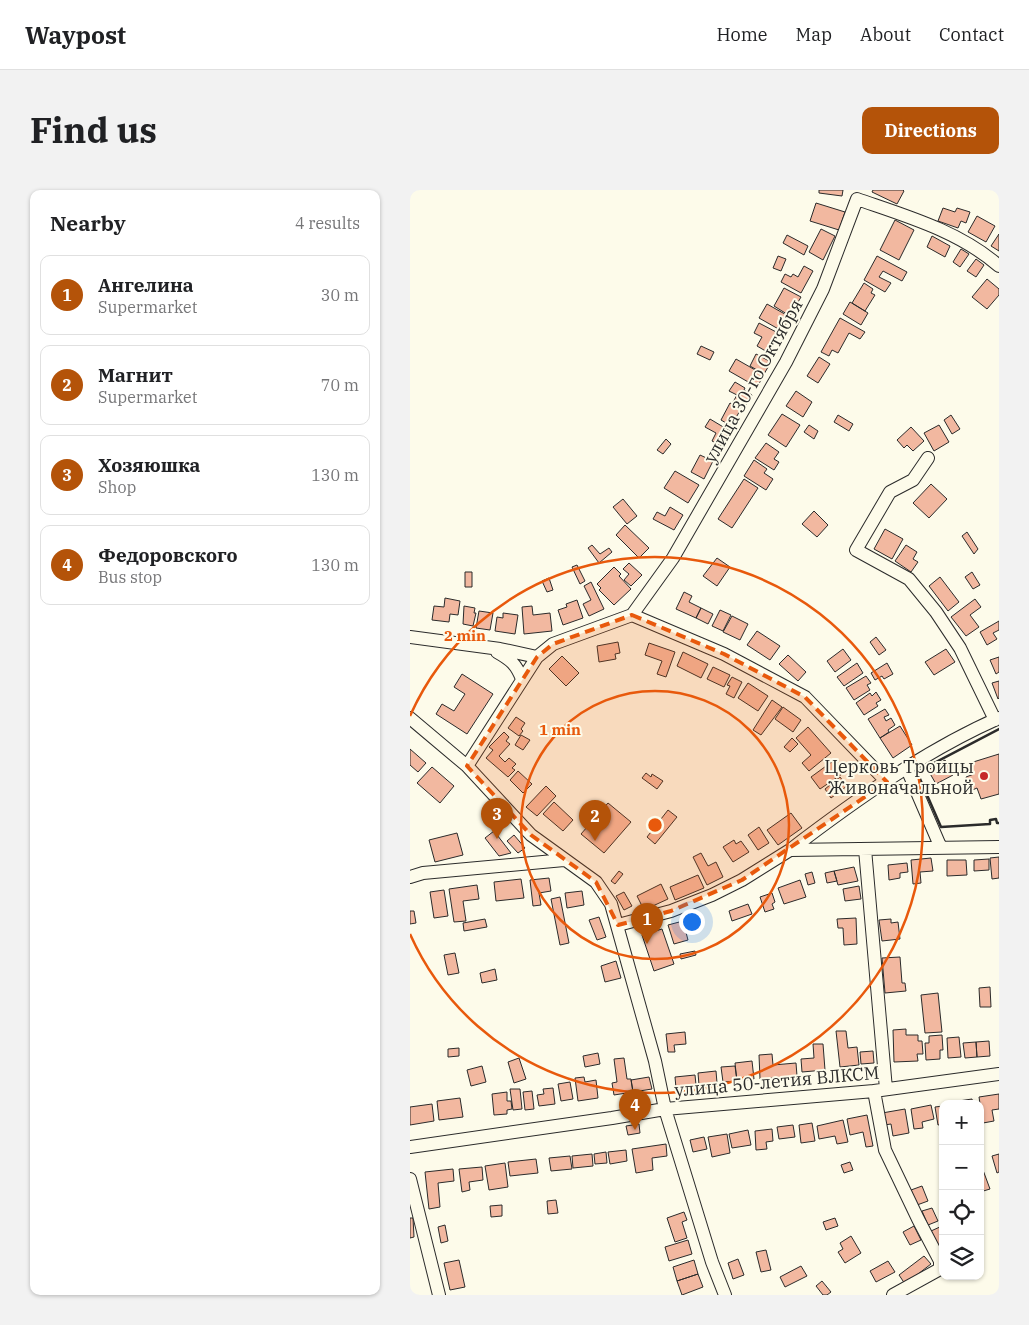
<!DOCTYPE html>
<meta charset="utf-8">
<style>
:root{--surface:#fff;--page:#f2f2f2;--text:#202124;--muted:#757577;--line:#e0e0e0;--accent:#b45309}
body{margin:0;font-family:"IBM Plex Serif",serif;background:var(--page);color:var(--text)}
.controls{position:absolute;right:15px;bottom:15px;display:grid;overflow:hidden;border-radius:10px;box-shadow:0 1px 4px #0004}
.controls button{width:45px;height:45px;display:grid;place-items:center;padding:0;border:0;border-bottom:1px solid var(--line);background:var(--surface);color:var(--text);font:25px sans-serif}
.you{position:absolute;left:281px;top:731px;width:18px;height:18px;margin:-12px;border:4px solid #fff;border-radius:50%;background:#1a73e8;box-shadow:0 0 0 8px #1a73e833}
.badge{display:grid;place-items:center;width:32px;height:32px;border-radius:50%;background:var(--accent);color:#fff;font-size:16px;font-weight:700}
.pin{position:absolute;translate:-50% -41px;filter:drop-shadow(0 1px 2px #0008)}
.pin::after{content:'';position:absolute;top:26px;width:18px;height:15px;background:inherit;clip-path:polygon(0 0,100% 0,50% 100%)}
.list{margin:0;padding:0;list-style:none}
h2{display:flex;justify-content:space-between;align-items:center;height:65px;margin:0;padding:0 20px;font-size:21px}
h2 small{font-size:16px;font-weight:400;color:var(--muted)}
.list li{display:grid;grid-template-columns:32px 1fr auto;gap:15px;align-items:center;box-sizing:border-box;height:80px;margin:0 10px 10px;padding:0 10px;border:1px solid var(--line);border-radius:10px}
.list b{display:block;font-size:19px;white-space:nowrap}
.list p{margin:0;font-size:16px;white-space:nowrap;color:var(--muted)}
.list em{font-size:16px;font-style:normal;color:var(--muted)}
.icon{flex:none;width:28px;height:28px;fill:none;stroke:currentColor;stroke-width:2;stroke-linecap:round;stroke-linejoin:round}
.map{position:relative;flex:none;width:589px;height:1105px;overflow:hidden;border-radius:10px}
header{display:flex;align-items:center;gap:30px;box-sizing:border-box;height:70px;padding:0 25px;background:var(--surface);border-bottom:1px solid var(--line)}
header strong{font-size:24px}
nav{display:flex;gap:28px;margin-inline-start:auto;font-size:18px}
.intro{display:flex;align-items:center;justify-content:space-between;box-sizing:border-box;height:120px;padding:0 30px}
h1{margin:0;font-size:35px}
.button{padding:12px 22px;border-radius:10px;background:var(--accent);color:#fff;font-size:18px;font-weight:700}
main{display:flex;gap:30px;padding:0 30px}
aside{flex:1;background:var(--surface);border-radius:10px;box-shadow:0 1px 4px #0004}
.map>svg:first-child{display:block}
</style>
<header>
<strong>Waypost</strong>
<nav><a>Home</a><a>Map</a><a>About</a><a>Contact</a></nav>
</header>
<div class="intro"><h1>Find us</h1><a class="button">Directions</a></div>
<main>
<aside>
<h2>Nearby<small>4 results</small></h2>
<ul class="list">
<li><span class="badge">1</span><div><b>Ангелина</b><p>Supermarket</p></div><em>30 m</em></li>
<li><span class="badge">2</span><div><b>Магнит</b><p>Supermarket</p></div><em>70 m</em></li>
<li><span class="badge">3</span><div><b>Хозяюшка</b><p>Shop</p></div><em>130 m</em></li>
<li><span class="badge">4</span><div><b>Федоровского</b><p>Bus stop</p></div><em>130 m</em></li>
</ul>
</aside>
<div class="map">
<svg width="589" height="1105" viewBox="0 0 589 1105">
<rect width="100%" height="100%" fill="#fdfbea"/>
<path fill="#f2b8a0" stroke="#2b2b2b" d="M409,0H433L432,6L409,3Z
M463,0H493L494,1L487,14L462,2Z
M406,13L435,22L429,40L400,31Z
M533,18L545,22L547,18L560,22L556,33L551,31L548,38L528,31Z
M567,26L585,36L576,52L558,42Z
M485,30L504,40L489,70L470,60Z
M411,39L425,46L413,70L399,62Z
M589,44V61L581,56Z
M377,45L398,56L394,65L373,53Z
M522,46L540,56L535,67L517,57Z
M551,59L559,64L550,77L543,72Z
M368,66L376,69L371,81L363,78Z
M467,66L497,82L492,91L473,81L469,87L481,93L475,102L454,90Z
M566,69L574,75L566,87L557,81Z
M394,76L403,81L391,103L371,92L375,84L381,87L383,84L388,87Z
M577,89L589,99V105L577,119L562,107Z
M454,93L463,99L461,103L465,105L455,121L442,113Z
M374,98L391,107L380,126L364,116Z
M440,112L458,123L451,135L433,124Z
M357,114L380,127L372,141L349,128Z
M430,128L455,142L450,149L439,143L428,163L422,160L419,166L411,162Z
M349,133L370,144L359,163L347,156L352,147L344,143Z
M291,156L304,162L300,170L287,164Z
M346,164L361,172L354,184L340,176Z
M409,167L420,174L408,193L397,186Z
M326,169L354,185L347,197L319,181Z
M325,192L335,198L334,200L342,205L334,218L323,212L327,205L319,201Z
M386,201L402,212L393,227L376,216Z
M320,213L331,219L321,236L311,230Z
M372,224L390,235L376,257L358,245Z
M428,225L443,234L439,241L424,232Z
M541,225L550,239L542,244L534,230Z
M300,229L320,241L311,256L302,251L306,243L295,237Z
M399,235L408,241L404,249L394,242Z
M529,235L539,252L524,261L514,243Z
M501,237L514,251L503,261L497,255L494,258L487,250Z
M256,249L261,254L253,264L247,260Z
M356,253L369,262L364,269L369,272L364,280L345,268Z
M290,265L303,271L294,289L281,282Z
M344,270L357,279L354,283L363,289L356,300L334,286Z
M265,281L289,295L278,313L254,298Z
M334,289L348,298L322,338L308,329Z
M521,294L537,309L519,328L503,313Z
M213,309L227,326L217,334L203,317Z
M260,317L273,325L264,340L243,329L247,322L255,326Z
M404,321L418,335L407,347L392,334Z
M215,335L239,358L229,368L206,345Z
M475,339L493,349L482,369L464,359Z
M557,342L568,359L564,364L552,346Z
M182,355L190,364L199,358L202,362L189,373L178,358Z
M496,355L507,362L503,369L508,372L501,382L485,371Z
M307,368L320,377L307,396L293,386Z
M219,373L232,385L221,396L214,390L219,384L213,379Z
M167,375L175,391L170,394L162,377Z
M204,377L211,384L209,386L221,399L204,415L189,400L191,398L187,394Z
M55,382H62V397H55Z
M562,382L570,395L563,399L555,387Z
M530,387L549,412L538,421L519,396Z
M139,388L143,400L137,402L132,391Z
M181,392L194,419L179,426L173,414L181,410L174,396Z
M274,402L282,406L279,412L291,418L286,428L266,419Z
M35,408L50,411L48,425L40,424L39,432L22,430L24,416L34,417Z
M565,409L571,417L560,425L569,437L556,446L541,427Z
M167,410L173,428L153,435L148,420L157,417L156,414Z
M54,416L65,418L64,423H66L63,436L53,434Z
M122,416L123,425L140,423L142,441L114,444L112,417Z
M291,418L303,424L298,434L286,428Z
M310,420L321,425L313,441L302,436Z
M69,421L83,423L80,440L66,438Z
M93,423L108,425L105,444L85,441L87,427L93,428Z
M322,426L338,434L330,450L313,442Z
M589,431V440L583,443L587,449L577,455L570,442Z
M347,441L370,456L360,470L337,455Z
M466,447L476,460L469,465L460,452Z
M208,452L210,463L205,464L206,469L189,472L187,456Z
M239,453L265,462L256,487L247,484L252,471L235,465Z
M433,459L441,470L425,482L417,471Z
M536,459L545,472L524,485L515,472Z
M273,462L298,474L291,488L267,476Z
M378,465L396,482L388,491L369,474Z
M152,466L169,483L156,496L139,479Z
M589,467V482L586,484L580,470Z
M447,473L453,483L434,496L427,487Z
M477,473L483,484L474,489L472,486L465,490L461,483Z
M303,477L320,485L314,497L297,489Z
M52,484L83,504L57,544L26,524L32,514L44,521L55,504L44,497Z
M456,486L461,493L457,495L460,500L444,510L436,498Z
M322,487L332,492L324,508L316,504L320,496L317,495Z
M589,491V508L588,509L582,493Z
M338,493L358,506L348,521L328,508Z
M466,502L471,510L466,513L468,516L454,525L446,513L460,503L462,506Z
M362,510L372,517L351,545L343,540Z
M373,517L391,530L383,542L365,529Z
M475,519L479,525L474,527L476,531L481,528L485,535L478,540L479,542L470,548L458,529Z
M106,527L115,533L111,539L113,541L109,546L98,538Z
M490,536L502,555L483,568L470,548Z
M398,537L421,563L399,581L392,573L401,565L386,548Z
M94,542L99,547L96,551L100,554L89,566L95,572L99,568L106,574L102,578L105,580L98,587L76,568L83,560L79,557Z
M111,545L120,550L113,560L105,555Z
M382,548L388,554L380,562L374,557Z
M0,559L16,573L8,582L0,575Z
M589,564V604L571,609L567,598L560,601L556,587L564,584L560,573Z
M535,570L543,585L526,594L518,580Z
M423,571L432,584L410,599L401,587Z
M22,577L44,596L30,613L7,593Z
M108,581L122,594L113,603L100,590Z
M236,583L241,587L242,584L253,591L247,599L232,588Z
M430,587L437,596L421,608L415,599Z
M136,596L146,606L127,626L116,617Z
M144,612L163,630L153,641L133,624Z
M198,613L221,632L194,663L171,644Z
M258,620L267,627L245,654L237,647Z
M381,623L392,638L368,655L357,640Z
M349,637L359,653L348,660L338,645Z
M84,641L101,663L89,666L75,648Z
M47,643L53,665L25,672L19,650Z
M104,645L115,658L108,663L97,651Z
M324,650L326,654L331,651L339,662L323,672L313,657Z
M291,663L298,676L306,672L313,687L297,695L283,667Z
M589,667V688L582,689L580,668Z
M521,668L523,681L510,682L511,693L503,694L501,670Z
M579,669V680L564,681V670Z
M537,670H556L557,685L537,686Z
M497,673L498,682L490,683V688L479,690L478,675Z
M444,677L448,691L428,695L424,681Z
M209,681L213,684L205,694L201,691Z
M424,681L427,691L417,693L415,683Z
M402,682L405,693L398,695L395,684Z
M288,685L294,698L265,710L260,697Z
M139,688L141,701L129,703L131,715L123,716L120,690Z
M111,689L114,708L86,711L84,692Z
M390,690L396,707L374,714L368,698Z
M251,694L258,709L234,720L227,706Z
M67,695L69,709L53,711L56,731L44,732L39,699Z
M449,696L451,709L435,711L433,699Z
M34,700L38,726L24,728L20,702Z
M172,701L174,715L157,718L155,703Z
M214,702L222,716L214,720L206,706Z
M362,703L365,712L362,714L364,719L355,722L350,707Z
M150,707L159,753L150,755L141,709Z
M338,714L342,724L322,731L319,721Z
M0,721H4L6,733L0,734Z
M189,727L196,747L187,750L179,730Z
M446,728L447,754L434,755L433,738H428L427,729Z
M75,729L77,737L54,741L53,733Z
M481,729V733L488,732L490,749L472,751L469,730Z
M273,731L278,750L264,754L258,735Z
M252,739L264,774L244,781L232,745Z
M285,761L286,765L271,769L270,764Z
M45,763L49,783L38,785L34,765Z
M490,767L492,793H495L496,801L475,803L472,768Z
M206,771L211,788L195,792L191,776Z
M85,779L87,790L72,793L70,783Z
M580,797L581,817H570L569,798Z
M528,803L532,842L515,843L511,805Z
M496,839V845H508V851H512L513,864H507L508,871L484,872L483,840Z
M426,841H436L438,858L447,857L449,875L430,877Z
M275,842L276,854L264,855L265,862H258L256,844Z
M532,845L533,860H530V869L516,870L515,853H519V846Z
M549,847L551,867L538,868L537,848Z
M579,851L580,866L567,867L566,852Z
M566,852L567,867L555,868L553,853Z
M403,854H413L415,880L392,882L391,869L404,868Z
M49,858V866L38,867V859Z
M463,861L464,873L451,874L450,862Z
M188,863L190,874L175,877L173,866Z
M362,864L363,875L386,873L387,886L350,889L349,865Z
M109,868L116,889L104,893L98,872Z
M214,868L217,889H221L223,902L204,905L202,893L207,892L204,869Z
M342,871L344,889L327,891L325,873Z
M72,876L76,892L61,896L57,880Z
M325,876L327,891L313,892L311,877Z
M306,881L307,893L289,895L288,883Z
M285,885L286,895L266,898L265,887Z
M174,887L175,892L186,890L188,908L168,911L165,888Z
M239,887L242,899L223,902L221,890Z
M160,892L163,909L151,911L148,894Z
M143,898L145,914L129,916L127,905L134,904L133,899Z
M100,899H110L112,919L103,920Z
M122,901L124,919L115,920L113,902Z
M97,902V911H101L102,919L97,920V924L84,925L82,904Z
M589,904V919L582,920L584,931L573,933L569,907Z
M50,908L53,927L29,930L27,911Z
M562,909L563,914H542V912Z
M22,914L24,931L0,935V917Z
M521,915L524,929L512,932L513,938L504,939L501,919Z
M533,916V934L528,935L525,917Z
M495,919L499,943L483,946L481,934L474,935L472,923Z
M457,925L463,956L456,957L453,942L440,945L437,929Z
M433,930L438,952L427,954L425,946L409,949L407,936Z
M402,933L405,951L391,953L389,935Z
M229,934L230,943L218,945L216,936Z
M383,935L385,947L369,949L367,937Z
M362,939L363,951L356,952L357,959L346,960L345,941Z
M338,940L341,955L322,958L319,944Z
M317,944L320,963L302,967L298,947Z
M294,947L297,959L283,962L280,950Z
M256,954L257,966L242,968L243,980L226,983L222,959Z
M216,960L217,971L200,974L198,962Z
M196,962L197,973L185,974L184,964Z
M182,964L183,976L163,978L162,966Z
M589,964V982L587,983L582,966Z
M160,966L162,979L141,981L139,968Z
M126,969L128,983L100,986L98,972Z
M440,972L443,980L434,983L431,975Z
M570,972L580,999L570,1002Z
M95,973L98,997L79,1000L75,976Z
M72,977L73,990L59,992L60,1000L52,1002L49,979Z
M43,979L44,991L28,993L30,1017L19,1019L15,982Z
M512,996L518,1011L507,1015L501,1000Z
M146,1010L148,1023L138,1024L137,1011Z
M92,1015V1026L81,1027L80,1016Z
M522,1018L528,1031L518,1035L512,1021Z
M274,1022L277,1030L272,1032L277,1048L265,1052L257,1028Z
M0,1028H3L4,1047L0,1048Z
M425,1028L428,1036L416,1040L413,1032Z
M35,1035L38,1051L31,1053L28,1037Z
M504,1036L511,1050L500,1055L493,1042Z
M532,1036L533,1055L528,1057L521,1041Z
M441,1046L451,1063L435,1073L428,1062L433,1059L430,1053Z
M278,1050L282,1064L259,1071L255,1057Z
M356,1060L361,1080L351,1082L346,1062Z
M514,1066L521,1074L495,1094L489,1085Z
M328,1069L334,1085L323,1089L318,1073Z
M49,1070L55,1097L40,1100L34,1073Z
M284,1070L288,1084L267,1091L263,1077Z
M478,1071L485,1082L466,1092L460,1081Z
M391,1076L397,1086L375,1097L370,1087Z
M288,1084L293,1097L272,1105L267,1091Z
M412,1091L421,1102L417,1105H413L406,1096Z"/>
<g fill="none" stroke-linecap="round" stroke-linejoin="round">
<defs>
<path id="minor" d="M518,268L503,290L480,302L446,360L499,389L526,422L550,458L585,530
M222,425L314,464L395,507L477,592
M0,447L90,459L127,467L57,576
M87,462C101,470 106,474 112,489
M127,467L143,454L222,425L263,368L376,172L413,99L447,9C496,26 549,41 589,76
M0,528L57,576L121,645L186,692L201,714L245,871L255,919L302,1072L315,1105
M497,579L531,658
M455,659L476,899
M380,660C444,611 516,560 589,528
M0,687L13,683L154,670
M208,735L261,721L302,705L332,690L380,660L589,657
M464,901L475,960L508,1029L530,1071V1079L483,1105
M0,957L202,928L255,919L464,901L589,884
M0,989L29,1105"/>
</defs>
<use href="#minor" stroke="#2b2b2b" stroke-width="14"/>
<use href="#minor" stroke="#fdfbea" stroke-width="12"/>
<path stroke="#2b2b2b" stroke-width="2.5" d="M589,539L507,582L531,637L580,634V630L586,629L587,633H589"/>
</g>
<path fill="#e8590c" fill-opacity="0.2" stroke="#e8590c" stroke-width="4" stroke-dasharray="10 6" stroke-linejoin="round" d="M222,425L314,464L395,507L477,592L332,690L261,721L208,735L186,692L121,645L57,576L127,467L143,454Z"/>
<g fill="none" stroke="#e8590c" stroke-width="2.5">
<circle cx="245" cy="635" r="134"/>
<path d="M0 526A268 268 0 1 1 0 744"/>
</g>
<circle fill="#c62828" stroke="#fdfbea" stroke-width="2" cx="574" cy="586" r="5"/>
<g text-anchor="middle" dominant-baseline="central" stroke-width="4" stroke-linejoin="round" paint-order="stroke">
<g font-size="18" fill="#2b2b2b" stroke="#fdfbea">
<text transform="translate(343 191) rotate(-61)">улица 30-го Октября</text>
<text transform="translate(367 891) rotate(-5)">улица 50-летия ВЛКСМ</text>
</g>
<g font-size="18" fill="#2b2b2b" stroke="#fdfbea" text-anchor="end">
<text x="564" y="576">Церковь Троицы<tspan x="564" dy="21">Живоначальной</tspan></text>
</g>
</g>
<circle cx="245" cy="635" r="8" fill="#e8590c" stroke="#fdfbea" stroke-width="2.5"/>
<g font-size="15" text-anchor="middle" font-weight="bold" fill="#e8590c" stroke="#fdfbea" stroke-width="4" stroke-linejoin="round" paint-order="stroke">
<text x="55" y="451">2 min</text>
<text x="150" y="545">1 min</text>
</g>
</svg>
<div class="controls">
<button>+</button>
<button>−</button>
<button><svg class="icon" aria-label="locate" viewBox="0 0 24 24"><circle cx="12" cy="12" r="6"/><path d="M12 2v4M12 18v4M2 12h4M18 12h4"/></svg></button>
<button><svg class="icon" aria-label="layers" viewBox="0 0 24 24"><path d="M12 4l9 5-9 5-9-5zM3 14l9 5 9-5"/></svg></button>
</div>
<div class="you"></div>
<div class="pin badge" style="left:237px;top:754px">1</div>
<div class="pin badge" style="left:185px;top:651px">2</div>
<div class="pin badge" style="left:87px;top:649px">3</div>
<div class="pin badge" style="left:225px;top:940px">4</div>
</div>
</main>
